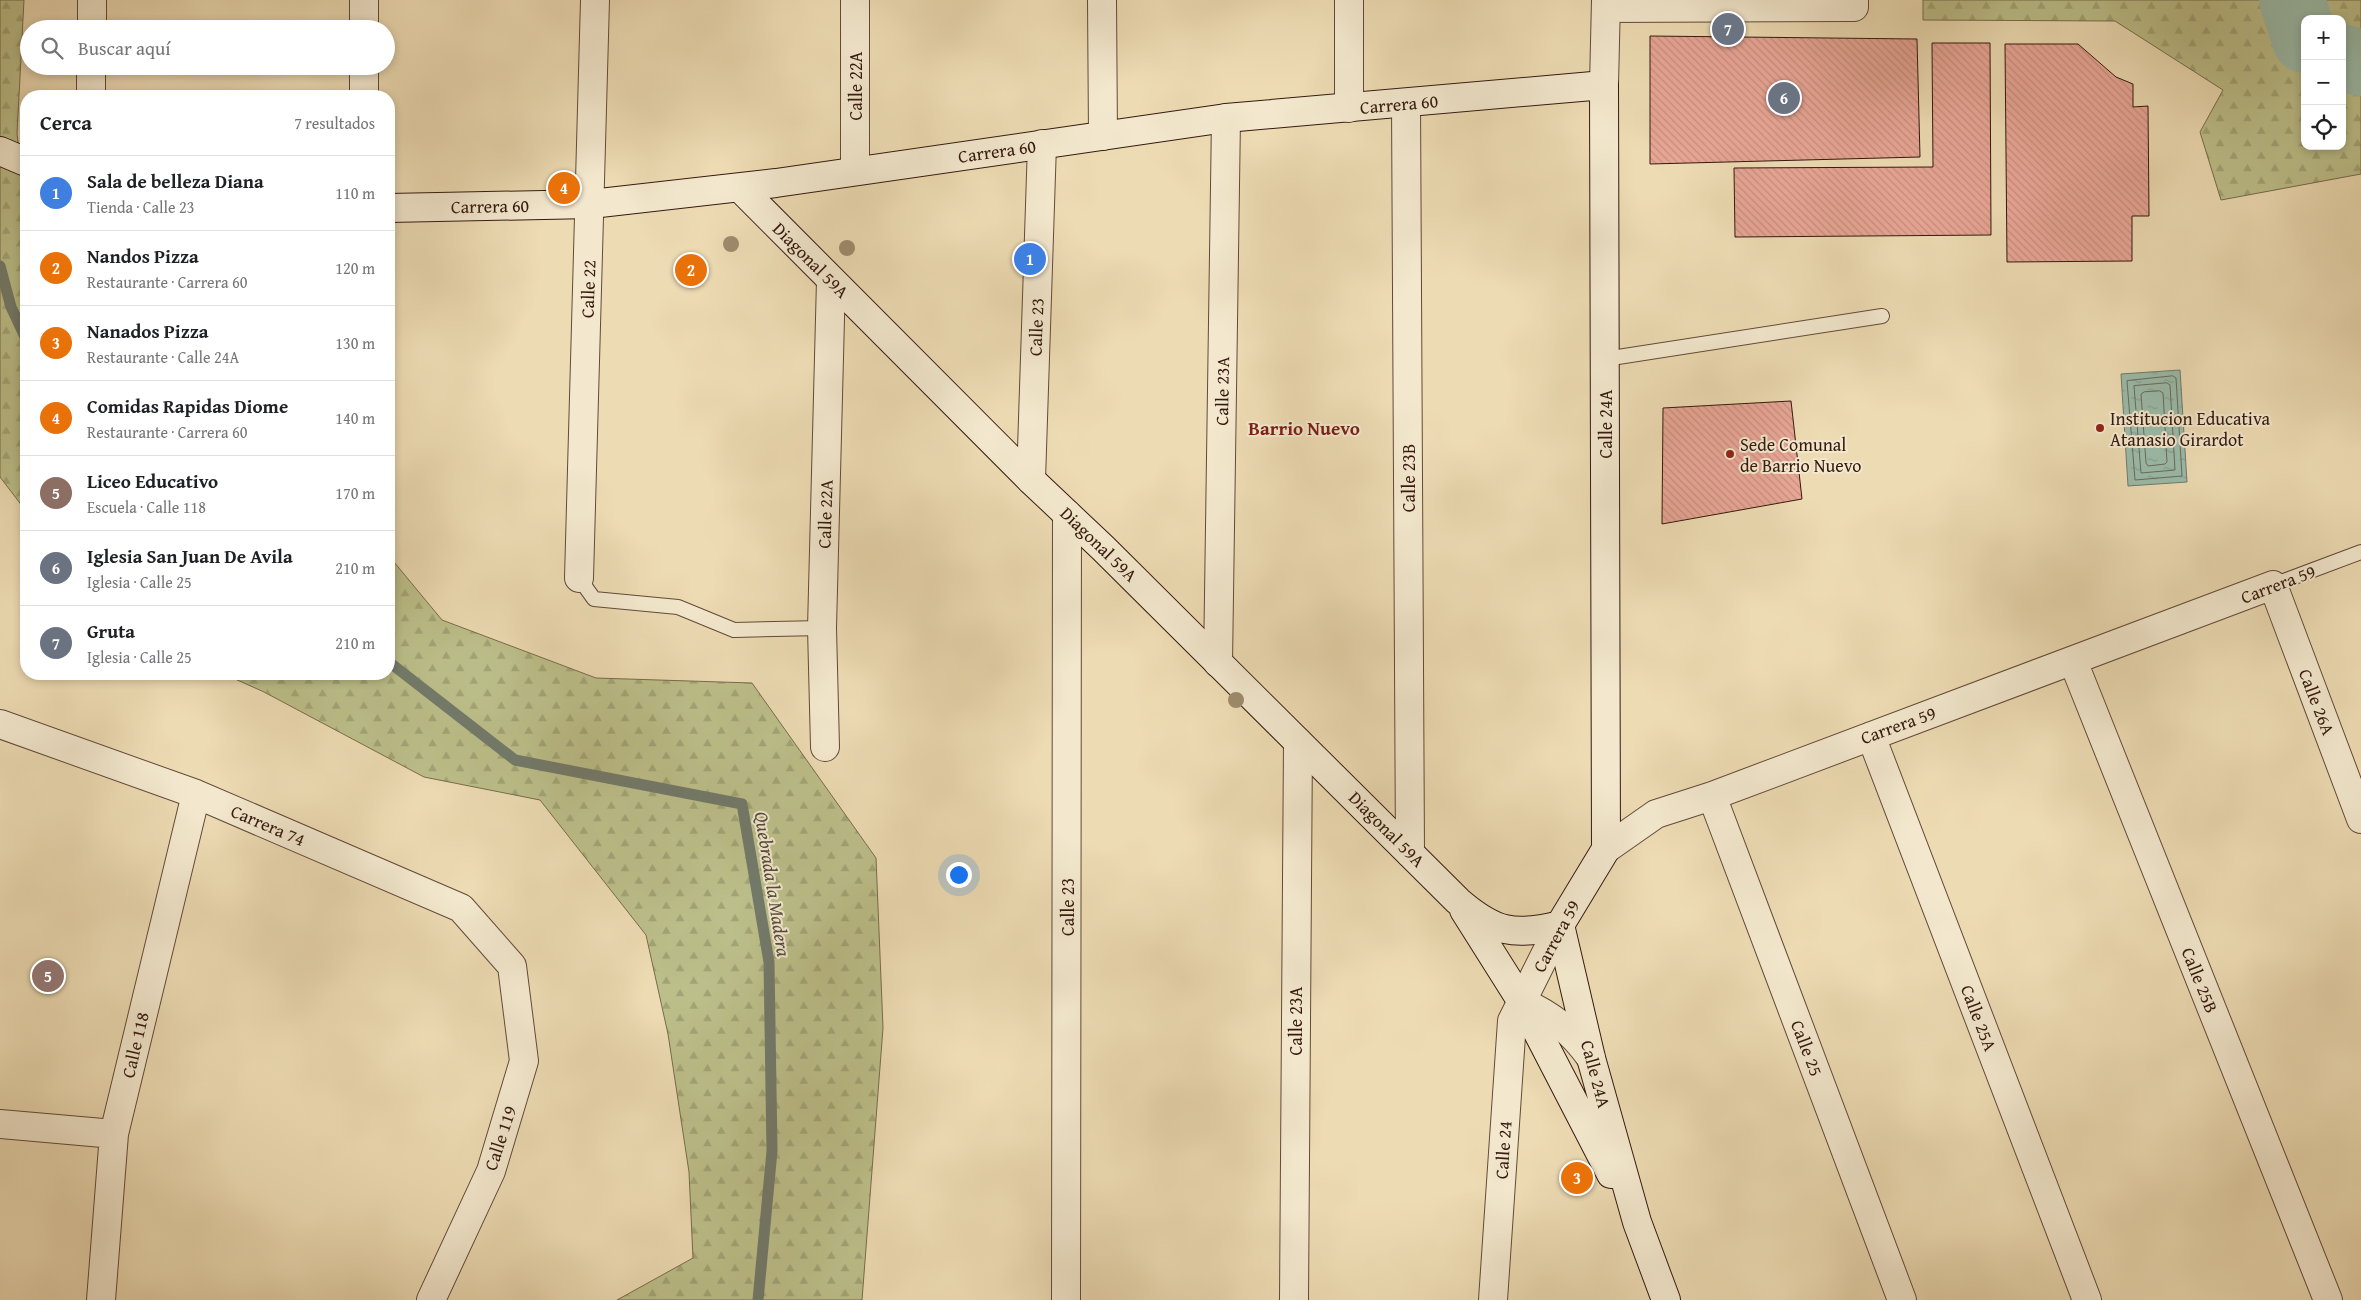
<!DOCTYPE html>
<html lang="es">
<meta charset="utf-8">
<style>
:root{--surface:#fff;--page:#f6f6f6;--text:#202124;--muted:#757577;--line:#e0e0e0;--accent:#7c3aed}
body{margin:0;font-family:"Gentium Book Plus",serif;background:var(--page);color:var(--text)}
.controls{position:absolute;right:15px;top:15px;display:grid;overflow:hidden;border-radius:10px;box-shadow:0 2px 8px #0003}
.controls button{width:45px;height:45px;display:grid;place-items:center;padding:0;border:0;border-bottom:1px solid var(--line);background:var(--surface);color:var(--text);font:25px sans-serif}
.you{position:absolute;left:958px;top:874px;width:18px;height:18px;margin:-12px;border:4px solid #fff;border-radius:50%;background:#1a73e8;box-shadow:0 0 0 8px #1a73e833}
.badge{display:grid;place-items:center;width:32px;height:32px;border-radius:50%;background:var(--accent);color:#fff;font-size:16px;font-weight:700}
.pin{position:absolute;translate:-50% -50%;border:2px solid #fff;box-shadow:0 1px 5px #0006}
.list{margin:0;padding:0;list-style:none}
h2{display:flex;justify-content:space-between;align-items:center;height:65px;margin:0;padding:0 20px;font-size:21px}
h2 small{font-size:16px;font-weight:400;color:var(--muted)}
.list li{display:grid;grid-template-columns:32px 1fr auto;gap:15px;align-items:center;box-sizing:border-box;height:75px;padding:0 20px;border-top:1px solid var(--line)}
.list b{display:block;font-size:19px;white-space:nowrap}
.list p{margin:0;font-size:16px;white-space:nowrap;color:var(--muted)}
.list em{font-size:16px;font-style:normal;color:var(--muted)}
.icon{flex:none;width:28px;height:28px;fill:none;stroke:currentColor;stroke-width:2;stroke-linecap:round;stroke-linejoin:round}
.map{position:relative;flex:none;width:2361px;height:1300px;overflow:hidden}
.search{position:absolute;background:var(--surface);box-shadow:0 2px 8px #0003;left:20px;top:20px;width:375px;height:55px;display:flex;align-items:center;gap:12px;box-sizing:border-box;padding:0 18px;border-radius:28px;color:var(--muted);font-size:19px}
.panel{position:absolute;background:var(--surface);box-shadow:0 2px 8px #0003;left:20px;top:90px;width:375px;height:590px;border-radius:20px}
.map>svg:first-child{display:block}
</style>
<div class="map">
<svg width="2361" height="1300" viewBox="0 0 2361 1300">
<defs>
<pattern id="forest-firs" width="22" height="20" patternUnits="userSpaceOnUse" patternTransform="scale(1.25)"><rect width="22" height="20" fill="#bcbf8a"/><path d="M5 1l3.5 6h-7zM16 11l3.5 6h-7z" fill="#a2a476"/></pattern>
<pattern id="water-ripples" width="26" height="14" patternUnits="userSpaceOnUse" patternTransform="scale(1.25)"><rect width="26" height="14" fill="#9abba9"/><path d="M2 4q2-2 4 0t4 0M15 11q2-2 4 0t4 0" fill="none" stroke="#85a090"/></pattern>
<pattern id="building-back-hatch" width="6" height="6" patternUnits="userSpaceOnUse" patternTransform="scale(1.25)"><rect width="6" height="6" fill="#e8a696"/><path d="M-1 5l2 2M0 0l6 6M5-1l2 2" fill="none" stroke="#c88e80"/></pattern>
</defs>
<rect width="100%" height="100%" fill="#eddbb3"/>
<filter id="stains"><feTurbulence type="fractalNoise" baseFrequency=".004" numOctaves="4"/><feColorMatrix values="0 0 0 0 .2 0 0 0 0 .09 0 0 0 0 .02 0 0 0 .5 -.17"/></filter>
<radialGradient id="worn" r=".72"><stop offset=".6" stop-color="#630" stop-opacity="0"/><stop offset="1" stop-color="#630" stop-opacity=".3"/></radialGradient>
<path fill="url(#forest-firs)" stroke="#786c4c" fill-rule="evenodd" d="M0,0H24L17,134L26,204V511L0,477Z
M1923,0H2361V174L2221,200L2200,132L2223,90L2115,21L1923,20ZM2305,19H2342V146H2305Z
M389,556L442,620L596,678L752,683L876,858L883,1028L862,1300H617L693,1258L689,1172L668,1034L646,935L540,800L424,777L264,692L224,674H389Z"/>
<path fill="url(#water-ripples)" stroke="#727a6b" d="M2180,370L2187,482L2128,486L2121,374Z"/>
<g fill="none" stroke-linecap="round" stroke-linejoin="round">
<path stroke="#686a5c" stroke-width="1" d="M2173,376L2176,378L2182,476L2135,480L2127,381Z
M2167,383L2170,385L2175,470L2141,473L2134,386Z
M2160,391L2163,393L2167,462L2165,464L2148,466L2146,463L2141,394L2144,392Z"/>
<path stroke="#727a6b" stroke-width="11" d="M0,266L11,307L26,339
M389,662L515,760L742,804L769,962L772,1151L758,1300"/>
<path stroke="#9abba9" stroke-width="66" d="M2292,0L2305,40
M2342,57L2361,63"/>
</g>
<path fill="url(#building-back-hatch)" stroke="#35190f" d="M1650,36L1917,39L1920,157L1650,164Z
M1932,43H1990L1991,235L1735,237L1734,168L1933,167Z
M2005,44H2078L2116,77L2133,84V107L2148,106L2149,216H2132V261L2007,262Z
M1791,401L1802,499L1662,524L1663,408Z"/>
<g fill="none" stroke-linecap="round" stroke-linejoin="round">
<defs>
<path id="service" d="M1605,359L1882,316
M579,578L594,599L678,607L734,630L822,628
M2273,585L2361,552"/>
<path id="minor" d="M855,0V171
M1102,0L1103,136
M1349,0V108
M1606,8L1854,7V0
M92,29V0
M364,29V0
M1604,85L1606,0
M91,96V66
M364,96V66
M1406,103L1410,853
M1031,480L1042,144
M579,578L595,0
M2073,661L2328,1300
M1218,663L1226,118
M0,724L196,794L461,908L512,966L524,1061L491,1171L431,1300
M1871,736L2087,1300
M825,747L822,628L831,280
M1712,796L1902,1300
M1606,849L1656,814L1712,796L2273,585L2361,819
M1522,1002C1551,1015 1572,1031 1591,1058
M0,1124L114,1134
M101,1300L114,1134L196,794
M1066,1300L1067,514
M1294,1300L1298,742
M1493,1300L1512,1021L1560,925"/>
<path id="secondary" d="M0,151L26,162
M740,188L1031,480L1103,548L1458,901C1494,932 1514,937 1560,925
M389,208L591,204L776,183L1226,118L1604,85L1606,849L1560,925
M1464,910L1522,1002L1611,1174
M1560,925L1591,1058L1637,1222L1666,1300"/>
</defs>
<use href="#service" stroke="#634a38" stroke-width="16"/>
<use href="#minor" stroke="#634a38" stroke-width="30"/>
<use href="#secondary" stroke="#35190f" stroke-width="30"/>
<use href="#service" stroke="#f3e8ce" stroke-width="14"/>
<use href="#minor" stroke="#f3e8ce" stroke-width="28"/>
<use href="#secondary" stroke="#f3e8ce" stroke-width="28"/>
</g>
<g fill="#9e8c6d">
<circle cx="731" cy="244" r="8"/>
<circle cx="847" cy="248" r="8"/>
<circle cx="1236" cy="700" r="8"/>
</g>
<g fill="#8f2418" stroke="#f3e8ce" stroke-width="2">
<circle cx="2100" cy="428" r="5"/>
<circle cx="1730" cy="454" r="5"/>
</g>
<g text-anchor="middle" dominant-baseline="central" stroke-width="4" stroke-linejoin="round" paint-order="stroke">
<g font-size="18" fill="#35190f" stroke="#f3e8ce">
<text transform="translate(855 86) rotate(-90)">Calle 22A</text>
<text transform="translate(1399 104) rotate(-5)">Carrera 60</text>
<text transform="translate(997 151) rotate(-8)">Carrera 60</text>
<text transform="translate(490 206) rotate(-1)">Carrera 60</text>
<text transform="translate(811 260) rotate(45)">Diagonal 59A</text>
<text transform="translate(588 289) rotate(-88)">Calle 22</text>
<text transform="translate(1036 327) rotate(-88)">Calle 23</text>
<text transform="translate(1222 391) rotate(-89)">Calle 23A</text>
<text transform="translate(1605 424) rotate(-90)">Calle 24A</text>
<text transform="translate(1408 478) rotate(-90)">Calle 23B</text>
<text transform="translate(825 514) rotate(-88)">Calle 22A</text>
<text transform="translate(1099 544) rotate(44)">Diagonal 59A</text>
<text transform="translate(2278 584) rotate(-21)">Carrera 59</text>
<text transform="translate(2317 702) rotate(69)">Calle 26A</text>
<text transform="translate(1898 725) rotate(-20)">Carrera 59</text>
<text transform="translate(268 825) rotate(23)">Carrera 74</text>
<text transform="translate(1387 829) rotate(45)">Diagonal 59A</text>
<text transform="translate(1067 907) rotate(-90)">Calle 23</text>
<text transform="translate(1556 936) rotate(-62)">Carrera 59</text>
<text transform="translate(2200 980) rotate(68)">Calle 25B</text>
<text transform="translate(1979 1018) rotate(69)">Calle 25A</text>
<text transform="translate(1295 1021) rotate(-90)">Calle 23A</text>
<text transform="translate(135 1045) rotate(-77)">Calle 118</text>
<text transform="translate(1807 1048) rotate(69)">Calle 25</text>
<text transform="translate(1596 1074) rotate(75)">Calle 24A</text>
<text transform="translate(500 1138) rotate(-72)">Calle 119</text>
<text transform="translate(1503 1150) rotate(-86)">Calle 24</text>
</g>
<g font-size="18" fill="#35190f" stroke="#f3e8ce" text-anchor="start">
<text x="2110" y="418">Institucion Educativa<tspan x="2110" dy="21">Atanasio Girardot</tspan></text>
<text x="1740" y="444">Sede Comunal<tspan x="1740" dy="21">de Barrio Nuevo</tspan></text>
</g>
<g font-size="19" font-weight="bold" fill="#7a1f14" stroke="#f3e8ce">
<text x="1304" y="428">Barrio Nuevo</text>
</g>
<g font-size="19" font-style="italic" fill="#534a3d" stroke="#f3e8ce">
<text transform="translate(773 884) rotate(81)">Quebrada la Madera</text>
</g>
</g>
<rect width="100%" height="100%" filter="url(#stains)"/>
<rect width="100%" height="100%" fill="url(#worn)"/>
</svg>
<div class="controls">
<button>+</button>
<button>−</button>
<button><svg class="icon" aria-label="locate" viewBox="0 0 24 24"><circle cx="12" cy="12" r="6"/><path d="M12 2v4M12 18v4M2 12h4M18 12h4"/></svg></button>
</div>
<div class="you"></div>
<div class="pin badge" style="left:1030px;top:259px;background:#3f7fe0">1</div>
<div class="pin badge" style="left:691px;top:270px;background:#e8710a">2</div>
<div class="pin badge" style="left:1577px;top:1178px;background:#e8710a">3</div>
<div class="pin badge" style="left:564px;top:188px;background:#e8710a">4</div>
<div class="pin badge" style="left:48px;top:976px;background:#8d6e63">5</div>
<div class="pin badge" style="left:1784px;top:98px;background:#6b7280">6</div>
<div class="pin badge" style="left:1728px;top:29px;background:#6b7280">7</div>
<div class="search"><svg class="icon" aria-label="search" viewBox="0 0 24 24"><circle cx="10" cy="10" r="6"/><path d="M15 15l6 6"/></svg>Buscar aquí</div>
<section class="panel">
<h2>Cerca<small>7 resultados</small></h2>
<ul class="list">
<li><span class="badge" style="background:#3f7fe0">1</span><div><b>Sala de belleza Diana</b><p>Tienda · Calle 23</p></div><em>110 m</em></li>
<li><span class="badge" style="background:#e8710a">2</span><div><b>Nandos Pizza</b><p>Restaurante · Carrera 60</p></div><em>120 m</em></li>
<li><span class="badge" style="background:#e8710a">3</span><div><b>Nanados Pizza</b><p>Restaurante · Calle 24A</p></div><em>130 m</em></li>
<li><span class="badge" style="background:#e8710a">4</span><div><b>Comidas Rapidas Diome</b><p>Restaurante · Carrera 60</p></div><em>140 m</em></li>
<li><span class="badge" style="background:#8d6e63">5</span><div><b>Liceo Educativo</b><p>Escuela · Calle 118</p></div><em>170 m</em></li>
<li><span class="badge" style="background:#6b7280">6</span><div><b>Iglesia San Juan De Avila</b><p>Iglesia · Calle 25</p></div><em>210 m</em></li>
<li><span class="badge" style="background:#6b7280">7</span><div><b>Gruta</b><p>Iglesia · Calle 25</p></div><em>210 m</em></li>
</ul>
</section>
</div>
